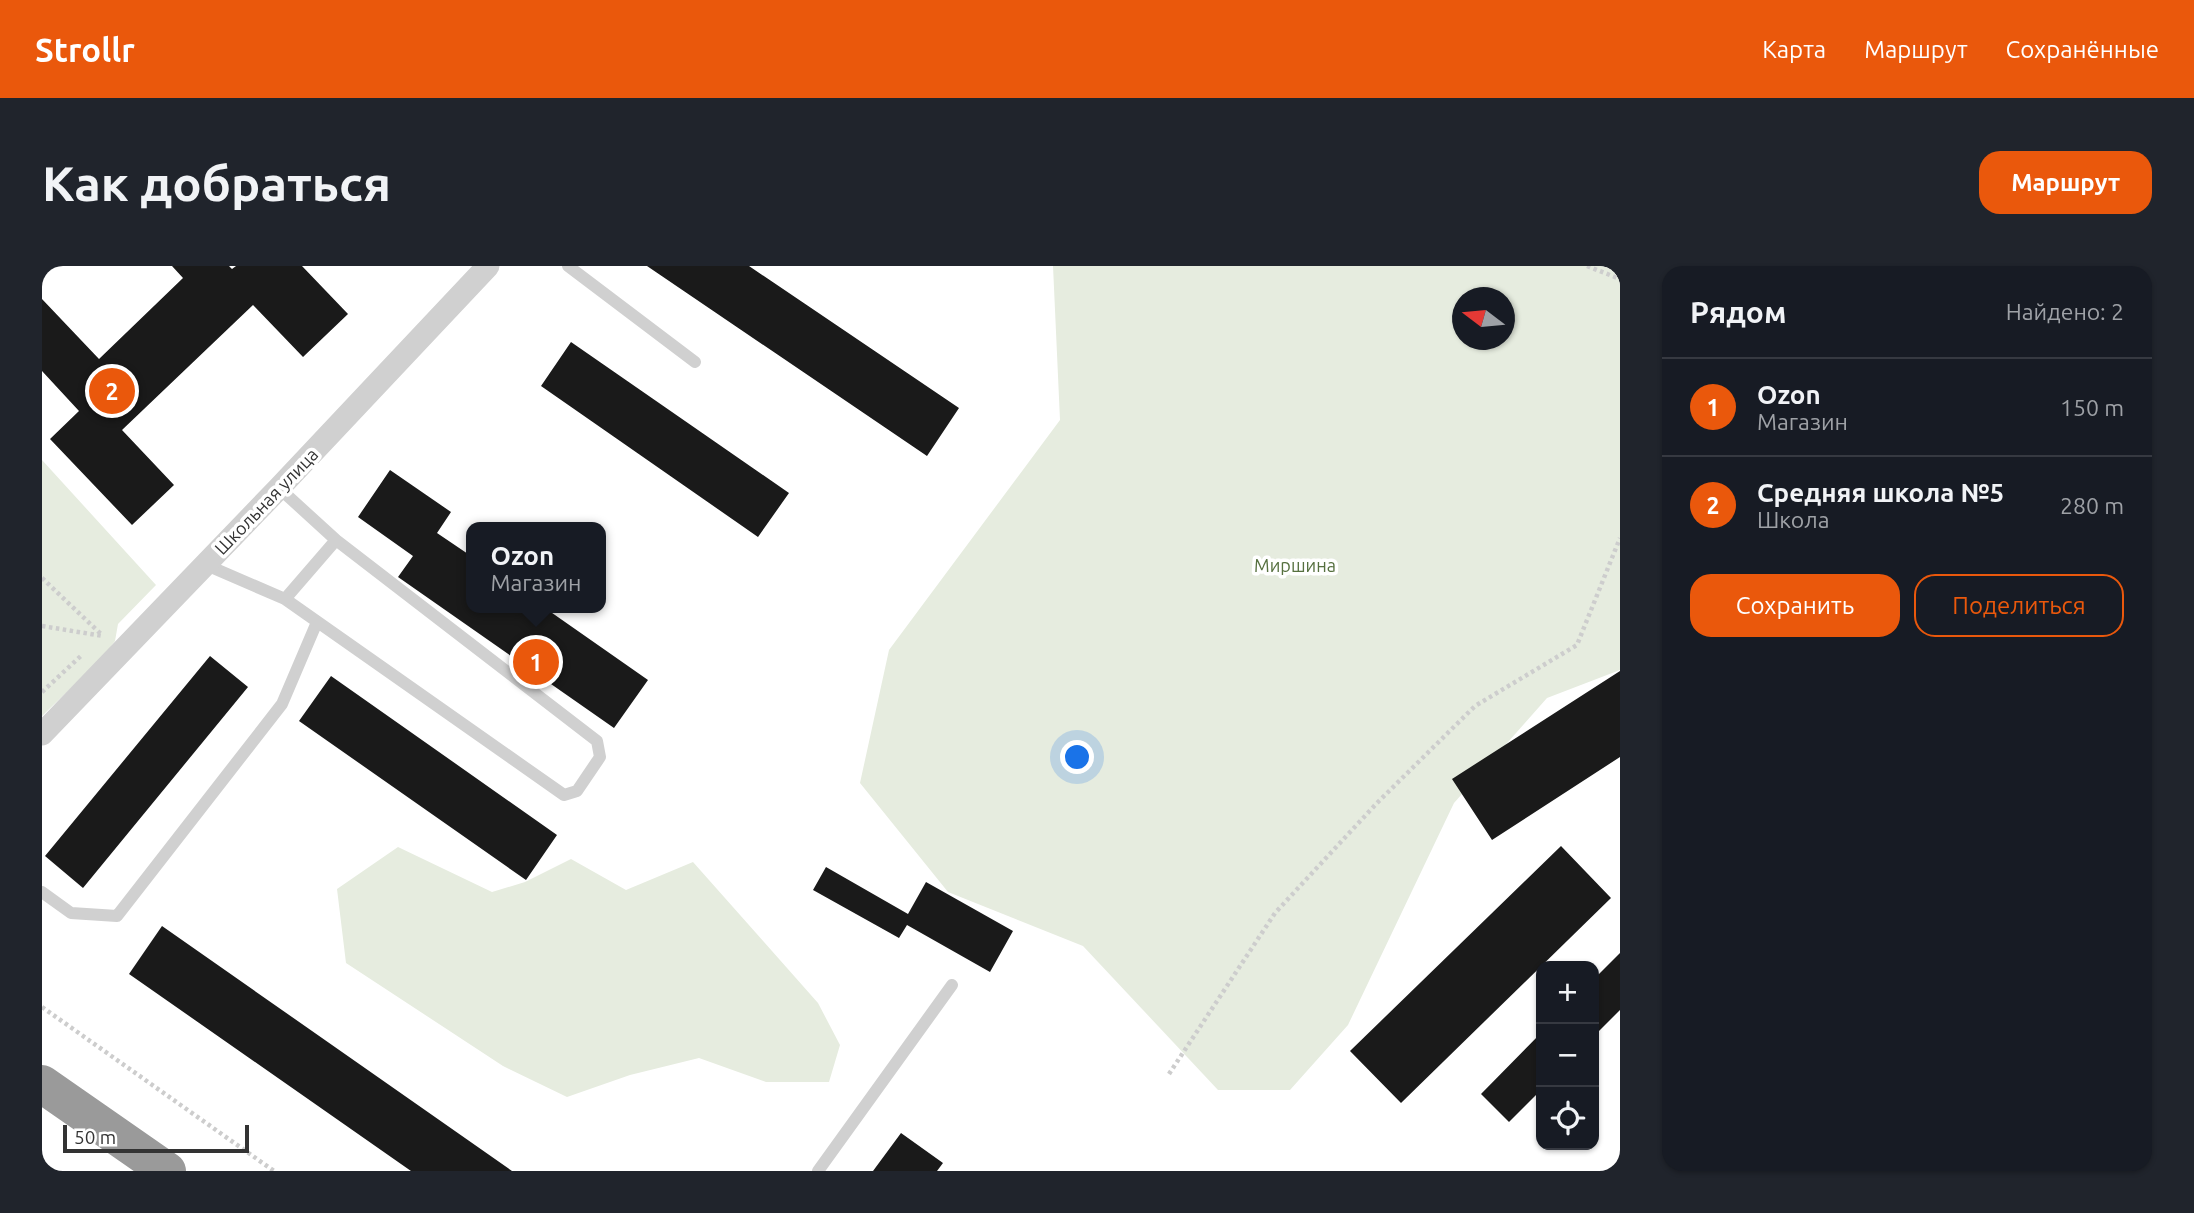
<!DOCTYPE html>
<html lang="ru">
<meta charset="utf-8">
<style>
:root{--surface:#171b24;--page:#20242c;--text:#f1f3f6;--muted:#9ea1a6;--line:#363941;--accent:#ea580c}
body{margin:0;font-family:Ubuntu,sans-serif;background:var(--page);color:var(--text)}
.controls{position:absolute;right:21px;bottom:21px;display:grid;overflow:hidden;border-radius:14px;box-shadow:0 2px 5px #0004}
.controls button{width:63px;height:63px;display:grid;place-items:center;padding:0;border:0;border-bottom:2px solid var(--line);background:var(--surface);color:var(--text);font:35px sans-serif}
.compass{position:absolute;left:1410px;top:21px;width:63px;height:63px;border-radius:50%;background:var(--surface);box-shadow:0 2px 5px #0004;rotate:286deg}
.scale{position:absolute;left:21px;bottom:18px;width:186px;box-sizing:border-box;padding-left:7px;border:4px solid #333;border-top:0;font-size:19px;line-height:24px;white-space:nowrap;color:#333;-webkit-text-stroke:5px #fff;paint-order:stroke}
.you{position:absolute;left:1036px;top:492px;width:24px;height:24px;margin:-18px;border:5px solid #fff;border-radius:50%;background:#1a73e8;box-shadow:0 0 0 10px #1a73e833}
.badge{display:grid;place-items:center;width:46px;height:46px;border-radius:50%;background:var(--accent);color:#fff;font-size:23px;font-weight:700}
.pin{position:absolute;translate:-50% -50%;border:4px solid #fff;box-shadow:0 2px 7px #0006}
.popup{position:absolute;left:424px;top:256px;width:140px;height:91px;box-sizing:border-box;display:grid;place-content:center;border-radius:14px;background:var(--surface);filter:drop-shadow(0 2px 5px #0005);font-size:23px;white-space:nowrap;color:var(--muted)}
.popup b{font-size:26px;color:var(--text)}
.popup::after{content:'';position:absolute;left:50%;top:100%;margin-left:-14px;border:14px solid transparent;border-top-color:var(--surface)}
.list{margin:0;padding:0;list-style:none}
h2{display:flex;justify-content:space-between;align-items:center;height:91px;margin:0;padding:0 28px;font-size:30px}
h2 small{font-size:23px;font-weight:400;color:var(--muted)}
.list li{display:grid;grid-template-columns:46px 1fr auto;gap:21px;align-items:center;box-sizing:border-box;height:98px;padding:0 28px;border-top:2px solid var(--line)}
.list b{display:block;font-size:26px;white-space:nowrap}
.list p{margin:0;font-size:23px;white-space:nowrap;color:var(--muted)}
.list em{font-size:23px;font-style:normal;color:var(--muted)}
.actions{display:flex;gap:14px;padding:21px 28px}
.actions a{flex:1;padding:16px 0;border:2px solid var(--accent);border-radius:21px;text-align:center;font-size:24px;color:var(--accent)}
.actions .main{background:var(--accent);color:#fff}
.icon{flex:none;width:38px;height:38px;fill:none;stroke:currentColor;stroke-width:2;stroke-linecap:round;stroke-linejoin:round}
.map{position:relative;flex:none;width:1578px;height:905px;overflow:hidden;border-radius:21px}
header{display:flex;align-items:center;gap:42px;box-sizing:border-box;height:98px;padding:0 35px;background:var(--accent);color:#fff}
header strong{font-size:33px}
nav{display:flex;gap:38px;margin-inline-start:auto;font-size:24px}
.intro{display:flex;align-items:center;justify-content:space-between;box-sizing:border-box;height:168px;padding:0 42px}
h1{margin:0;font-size:49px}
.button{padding:18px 32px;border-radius:21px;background:var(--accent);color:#fff;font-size:24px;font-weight:700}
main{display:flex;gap:42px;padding:0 42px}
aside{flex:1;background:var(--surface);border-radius:21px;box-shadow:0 2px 5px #0004}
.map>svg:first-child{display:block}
</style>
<header>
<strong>Strollr</strong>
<nav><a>Карта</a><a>Маршрут</a><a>Сохранённые</a></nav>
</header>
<div class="intro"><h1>Как добраться</h1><a class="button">Маршрут</a></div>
<main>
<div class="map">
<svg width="1578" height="905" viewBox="0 0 1578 905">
<rect width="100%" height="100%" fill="#fff"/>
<path fill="#e6ecdf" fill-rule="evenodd" d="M1011,0H1578V404L1505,432L1412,537L1306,759L1248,824H1176L1041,680L906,626L818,517L847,384L1018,154ZM1420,32H1462V74H1420Z
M0,194L114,319L76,358L73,375L61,391L0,450Z
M356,581L450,626L483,616L529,593L584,624L651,596L776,737L798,779L787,816H724L657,792L588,809L525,831L461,800L304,697L295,623Z"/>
<path fill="#1a1a1a" d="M130,0H187L190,3L194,0H260L306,48L261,91L211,39L80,164L132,219L90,259L8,173L37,145L0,105V33L57,93L141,12Z
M605,0H707L917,142L885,190Z
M529,76L747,227L716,271L499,120Z
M348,204L409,246L395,267L429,290V342H503L606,414L572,462L356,311L371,290L316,251Z
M168,390L206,421L41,622L3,590Z
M1578,405V491L1450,574L1410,513Z
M289,410L515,569L484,614L257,455Z
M1519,580L1569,632L1359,837L1308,785Z
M784,601L866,648L884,616L971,665L948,706L865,659L857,672L771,624Z
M120,660L470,905H369L87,708Z
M1578,687V744L1552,770V713Z
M1499,767V824L1467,856L1439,828Z
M859,867L901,897L895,905H831Z"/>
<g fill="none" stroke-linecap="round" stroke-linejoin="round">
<path stroke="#cdcdcd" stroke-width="4.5" stroke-dasharray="3.5 3.5" stroke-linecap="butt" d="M1545,0L1578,13
M0,312L60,369
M0,360L61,370
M0,426L41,388
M0,741L232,905
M1127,808L1233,647L1335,537L1433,440L1535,379L1578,272"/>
<path stroke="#d0d0d0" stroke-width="12" d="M526,0L653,96
M162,298L243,333L522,529L535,525L558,491L555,475L294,274L237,222
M243,333L294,274
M0,626L29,647L75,650L240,438L275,356
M776,905L910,719"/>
<path stroke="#d0d0d0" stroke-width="23" d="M0,468L237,222L446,0"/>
<path stroke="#9a9a9a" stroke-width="38" d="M0,818L125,905"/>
</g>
<g text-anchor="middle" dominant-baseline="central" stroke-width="7" stroke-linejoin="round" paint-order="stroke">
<g font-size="18" fill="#333" stroke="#fff">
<text transform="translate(224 235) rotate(-46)">Школьная улица</text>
</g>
<g font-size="18" fill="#56703f" stroke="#fff">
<text x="1253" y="299">Миршина</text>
</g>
</g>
</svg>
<div class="controls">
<button>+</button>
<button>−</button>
<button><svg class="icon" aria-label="locate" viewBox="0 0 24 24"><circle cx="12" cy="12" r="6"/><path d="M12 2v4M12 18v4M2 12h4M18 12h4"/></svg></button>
</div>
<svg class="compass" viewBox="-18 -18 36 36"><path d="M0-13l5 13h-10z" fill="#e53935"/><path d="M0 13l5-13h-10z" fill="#9ea1a6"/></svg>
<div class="scale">50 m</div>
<div class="you"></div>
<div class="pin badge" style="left:494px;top:396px">1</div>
<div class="popup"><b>Ozon</b>Магазин</div>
<div class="pin badge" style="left:70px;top:125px">2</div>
</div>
<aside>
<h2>Рядом<small>Найдено: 2</small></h2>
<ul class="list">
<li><span class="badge">1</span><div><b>Ozon</b><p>Магазин</p></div><em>150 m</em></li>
<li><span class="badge">2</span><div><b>Средняя школа №5</b><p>Школа</p></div><em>280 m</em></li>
</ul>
<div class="actions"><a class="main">Сохранить</a><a>Поделиться</a></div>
</aside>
</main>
